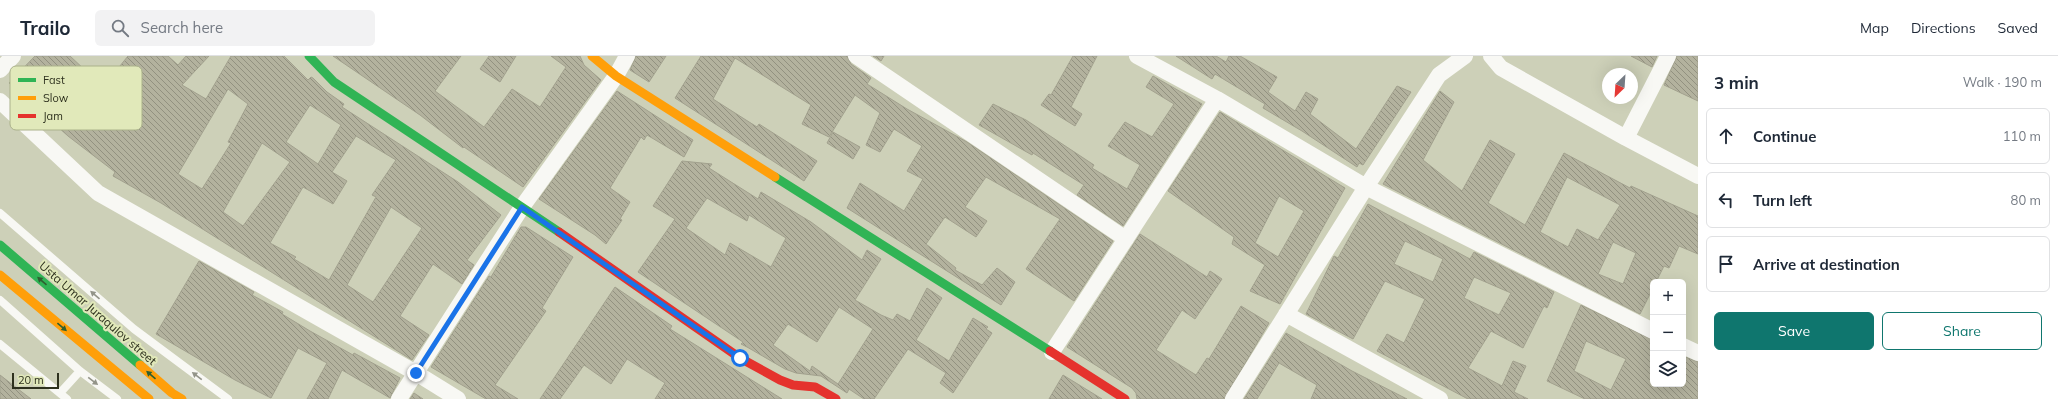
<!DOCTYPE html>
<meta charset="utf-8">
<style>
:root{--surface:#fff;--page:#f2f2f3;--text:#1f2937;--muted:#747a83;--line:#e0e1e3;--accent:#0f766e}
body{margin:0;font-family:Mulish,sans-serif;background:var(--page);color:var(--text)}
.controls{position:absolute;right:12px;bottom:12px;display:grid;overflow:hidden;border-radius:6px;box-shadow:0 4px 16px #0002}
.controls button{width:36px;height:36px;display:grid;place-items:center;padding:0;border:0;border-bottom:1px solid var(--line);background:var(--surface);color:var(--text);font:20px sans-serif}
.compass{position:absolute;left:1602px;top:12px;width:36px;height:36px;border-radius:50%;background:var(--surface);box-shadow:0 4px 16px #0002;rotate:205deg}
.scale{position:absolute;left:12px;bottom:10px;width:47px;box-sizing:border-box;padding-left:4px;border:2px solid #2e311e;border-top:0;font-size:11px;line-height:14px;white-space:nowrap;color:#2e311e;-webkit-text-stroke:3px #e1e9ba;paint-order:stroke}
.stop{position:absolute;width:12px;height:12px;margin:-9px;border:3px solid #1a73e8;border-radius:50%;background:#fff}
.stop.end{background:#1a73e8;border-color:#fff;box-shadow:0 1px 4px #0008}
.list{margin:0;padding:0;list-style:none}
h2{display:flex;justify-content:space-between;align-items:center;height:52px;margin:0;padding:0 16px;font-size:17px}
h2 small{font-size:13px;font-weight:400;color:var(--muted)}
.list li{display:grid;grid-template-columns:26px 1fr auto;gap:12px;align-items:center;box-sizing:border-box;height:56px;margin:0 8px 8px;padding:0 8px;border:1px solid var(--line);border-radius:6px}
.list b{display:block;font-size:15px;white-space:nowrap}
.list em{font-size:13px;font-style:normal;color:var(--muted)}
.actions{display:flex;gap:8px;padding:12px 16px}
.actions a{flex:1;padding:9px 0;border:1px solid var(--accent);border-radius:6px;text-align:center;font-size:14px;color:var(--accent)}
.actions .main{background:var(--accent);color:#fff}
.icon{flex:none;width:22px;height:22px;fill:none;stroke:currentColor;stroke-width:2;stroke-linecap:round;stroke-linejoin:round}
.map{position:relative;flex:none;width:1698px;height:343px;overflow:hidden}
header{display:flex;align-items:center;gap:24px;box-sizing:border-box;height:56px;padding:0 20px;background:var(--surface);border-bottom:1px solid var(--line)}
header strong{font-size:19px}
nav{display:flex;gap:22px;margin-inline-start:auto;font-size:14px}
.search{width:280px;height:36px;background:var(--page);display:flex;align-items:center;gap:10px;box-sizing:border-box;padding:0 14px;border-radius:6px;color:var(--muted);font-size:15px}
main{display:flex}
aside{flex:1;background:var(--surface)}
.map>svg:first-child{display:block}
</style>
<header>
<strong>Trailo</strong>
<div class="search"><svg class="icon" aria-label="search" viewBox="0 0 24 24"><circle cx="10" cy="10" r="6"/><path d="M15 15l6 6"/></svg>Search here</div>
<nav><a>Map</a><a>Directions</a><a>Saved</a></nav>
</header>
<main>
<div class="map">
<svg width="1698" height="343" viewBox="0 0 1698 343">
<defs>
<pattern id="building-back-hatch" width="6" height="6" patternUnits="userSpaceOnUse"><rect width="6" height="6" fill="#b3b29e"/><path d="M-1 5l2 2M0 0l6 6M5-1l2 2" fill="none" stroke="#929180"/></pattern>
</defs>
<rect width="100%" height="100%" fill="#cdd0b8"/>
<path fill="url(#building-back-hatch)" stroke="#a2a18e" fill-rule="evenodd" d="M35,0H70L103,31L128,0H168L178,9L186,0H209L182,29L206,43L231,0H284L308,24L311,21L313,22L327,36L344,48L342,51L458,126L501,159L467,204L474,209L462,228L433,208L400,260L429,279L412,304L161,147L113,120L115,116L68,80L9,27ZM228,33L248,48L228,86L231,87L202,133L178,118ZM310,49L341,69L318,108L286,86ZM356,80L396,104L372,139L376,141L329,224L294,203L296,201L270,187L303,131L333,148L347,125L332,116ZM262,87L290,106L243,170L223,156ZM391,151L422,172L373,246L347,229Z
M333,0H461L435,35L484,71L512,33L540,51L566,11L551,0H580L584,9L601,24L523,131L464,91L463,92L420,59Z
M489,0H516L500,26L480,13Z
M636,0H666L649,26L630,14Z
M701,0H847L851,8L871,22L867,28L907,53L967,86L1113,185L1074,245L1026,213L1060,163L986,121L965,151L987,165L976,181L945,161L926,188L956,212L955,214L982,229L997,212L1015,226L1001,249L847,152L860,127L904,155L923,123L907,115L922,90L894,73L880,96L866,89L880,57L855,39L829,81L802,68L811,49L735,2L713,43L757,71L759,68L817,105L804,125L675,42Z
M873,0H884L881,5Z
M1073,0H1097L1071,51L1082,58L1075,70L1041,49L1049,38L1051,39Z
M1176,0H1216L1226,6L1229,0H1240L1277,21L1268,36L1295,55L1306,36L1318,43L1310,58L1356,93L1397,30L1411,36L1363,109L1359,107L1357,111L1302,75L1263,52L1265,48L1215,18L1212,23Z
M1631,0H1657L1652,11Z
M1677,0H1698V45L1664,29Z
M1153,20L1202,48L1123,170L1077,139L1084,129L1033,97L1032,99L979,69L993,48L1026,64L1094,109L1092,112L1127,133L1140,109L1108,90L1125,66L1152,81L1174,48L1146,31Z
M617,35L693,84L684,101L647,79L644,84L641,81L610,132L630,146L620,163L622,164L606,188L595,179L539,143Z
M1440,35L1454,46L1423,104L1462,135L1490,84L1515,98L1488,147L1525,169L1564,97L1630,132L1631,130L1698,160V198L1679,190L1669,212L1664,210L1656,226H1653V232L1640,258L1383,128ZM1567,121L1620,149L1598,184L1577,173L1568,191L1540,176ZM1613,186L1636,197L1623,228L1598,218Z
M1220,56L1345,132L1280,248L1250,235L1265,209L1232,188L1234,181L1168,135ZM1279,140L1304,155L1278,201L1255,187Z
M833,76L860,91L853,103L827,87Z
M682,105L712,108L709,112L758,143L761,136L811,166L862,204L867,194L881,203L855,244L881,259L893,264L897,258L910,265L927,232L942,242L916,284L949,305L973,262L988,271L986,273L992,277L953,337L940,327L946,317L908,293L874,343H864L849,333L847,337L821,320L796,317L785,313L747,291L741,288L743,286L638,216L675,163L653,150ZM707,142L747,165L749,159L786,182L771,211L730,187L725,199L686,172ZM839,251L873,273L838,328L812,310L810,315L773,289L788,268L817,286Z
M1368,148L1470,203L1474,196L1554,236L1547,252L1544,250L1523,292L1491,275L1468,312L1502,330L1513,305L1526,310L1514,336L1528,343H1468L1377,295L1387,278L1404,287L1425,243L1385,225L1353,283L1306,258L1334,200L1338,202ZM1405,185L1443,203L1433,226L1394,208ZM1474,221L1511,237L1499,259L1464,242Z
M521,171H526L573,201L542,252L546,255L495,329L518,343H486L431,311L489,220L491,221Z
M1140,178L1207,221L1210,215L1222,223L1195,263L1182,254L1156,294L1196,319L1207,302L1209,303L1241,250L1269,267L1224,343H1137L1136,337L1132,332L1067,291Z
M199,205L254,236L252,239L283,256L282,258L310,275L353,299L354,297L400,322L390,342L342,314L328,343H307L327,307L298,292L271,342L235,324L156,278Z
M615,231L672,270L670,273L782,343H655L665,327L627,303L611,328L584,309L560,343H540Z
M1581,249L1653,284V328H1683V300L1698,306V343H1585L1547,325ZM1586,285L1626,303L1611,334L1574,315Z
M1286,277L1352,315L1407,343H1311L1317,329L1279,307L1257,343H1244Z
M0,319L31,343H0Z
M1063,319L1102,343H1049Z
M414,337L423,343H410Z"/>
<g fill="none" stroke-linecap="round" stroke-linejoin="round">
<path stroke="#f8f8f4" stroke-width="8" d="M0,157L134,273L228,343
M0,244L80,315L117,343
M0,288L67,343
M60,337L80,315"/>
<path stroke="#f8f8f4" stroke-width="16" d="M856,0L1126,183
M1137,0L1217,43L1366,131L1653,275
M1491,0L1501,12L1626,82L1698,120
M0,14L13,0
M0,45L98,137L416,317L458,343
M1626,82L1668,0
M1286,258L1440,343
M1683,290L1698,297
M1052,296L1217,43
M399,343L522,151L616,20L627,0
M1233,343L1366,131L1439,19L1465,0"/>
<path stroke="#30b455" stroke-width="9" d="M309,0L334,26L559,176
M775,121L1050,295
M0,189L140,309"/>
<path stroke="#ff9f0a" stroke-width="9" d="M592,0L616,20L775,121
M0,219L149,343
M140,309L172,337L182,343"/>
<path stroke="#e5322d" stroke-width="9" d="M559,176L740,302L780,324L793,329L815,331L836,343
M1050,295L1125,343"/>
</g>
<defs><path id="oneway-solid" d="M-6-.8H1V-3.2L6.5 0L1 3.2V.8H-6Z"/></defs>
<g fill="#2f5f31">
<use href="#oneway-solid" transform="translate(42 225) rotate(-139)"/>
<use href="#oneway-solid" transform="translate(62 271) rotate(40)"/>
<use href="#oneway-solid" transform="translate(151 319) rotate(-139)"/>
</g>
<g fill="#939489">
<use href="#oneway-solid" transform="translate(95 239) rotate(-139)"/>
<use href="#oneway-solid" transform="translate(197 320) rotate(-143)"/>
<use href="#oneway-solid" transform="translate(93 325) rotate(37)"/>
</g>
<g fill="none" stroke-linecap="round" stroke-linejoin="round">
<path stroke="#1a73e8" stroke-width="5" d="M416,317L522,151L740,302"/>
</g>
<g text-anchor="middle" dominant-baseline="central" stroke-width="4" stroke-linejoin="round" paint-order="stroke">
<g font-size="12" fill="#2e311e" stroke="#e1e9ba">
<text transform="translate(98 257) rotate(41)">Usta Umar Juraqulov street</text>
</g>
</g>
<rect x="10" y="10" width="132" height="64" rx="6" fill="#e1e9ba" stroke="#abb28b" stroke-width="1"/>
<rect x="18" y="22" width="18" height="4" fill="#30b455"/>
<rect x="18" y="40" width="18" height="4" fill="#ff9f0a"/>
<rect x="18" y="58" width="18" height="4" fill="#e5322d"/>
<g font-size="11" fill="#2e311e">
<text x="43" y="28">Fast</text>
<text x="43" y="46">Slow</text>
<text x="43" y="64">Jam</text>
</g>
</svg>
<div class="controls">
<button>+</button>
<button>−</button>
<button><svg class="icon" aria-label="layers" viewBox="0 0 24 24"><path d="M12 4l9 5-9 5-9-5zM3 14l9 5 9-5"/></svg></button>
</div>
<svg class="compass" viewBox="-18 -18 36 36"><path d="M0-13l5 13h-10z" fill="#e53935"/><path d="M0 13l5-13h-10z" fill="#747a83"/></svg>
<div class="scale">20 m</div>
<div class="stop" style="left:740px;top:302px"></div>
<div class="stop end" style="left:416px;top:317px"></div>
</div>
<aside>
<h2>3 min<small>Walk · 190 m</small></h2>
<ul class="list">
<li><svg class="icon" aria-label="ahead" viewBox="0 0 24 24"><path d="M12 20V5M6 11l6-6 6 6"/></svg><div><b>Continue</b></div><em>110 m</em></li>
<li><svg class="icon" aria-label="left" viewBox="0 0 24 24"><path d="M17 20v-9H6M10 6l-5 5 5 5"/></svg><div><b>Turn left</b></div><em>80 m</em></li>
<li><svg class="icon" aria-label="arrive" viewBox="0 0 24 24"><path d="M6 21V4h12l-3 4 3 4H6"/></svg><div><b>Arrive at destination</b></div></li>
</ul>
<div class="actions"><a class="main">Save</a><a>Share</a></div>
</aside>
</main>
